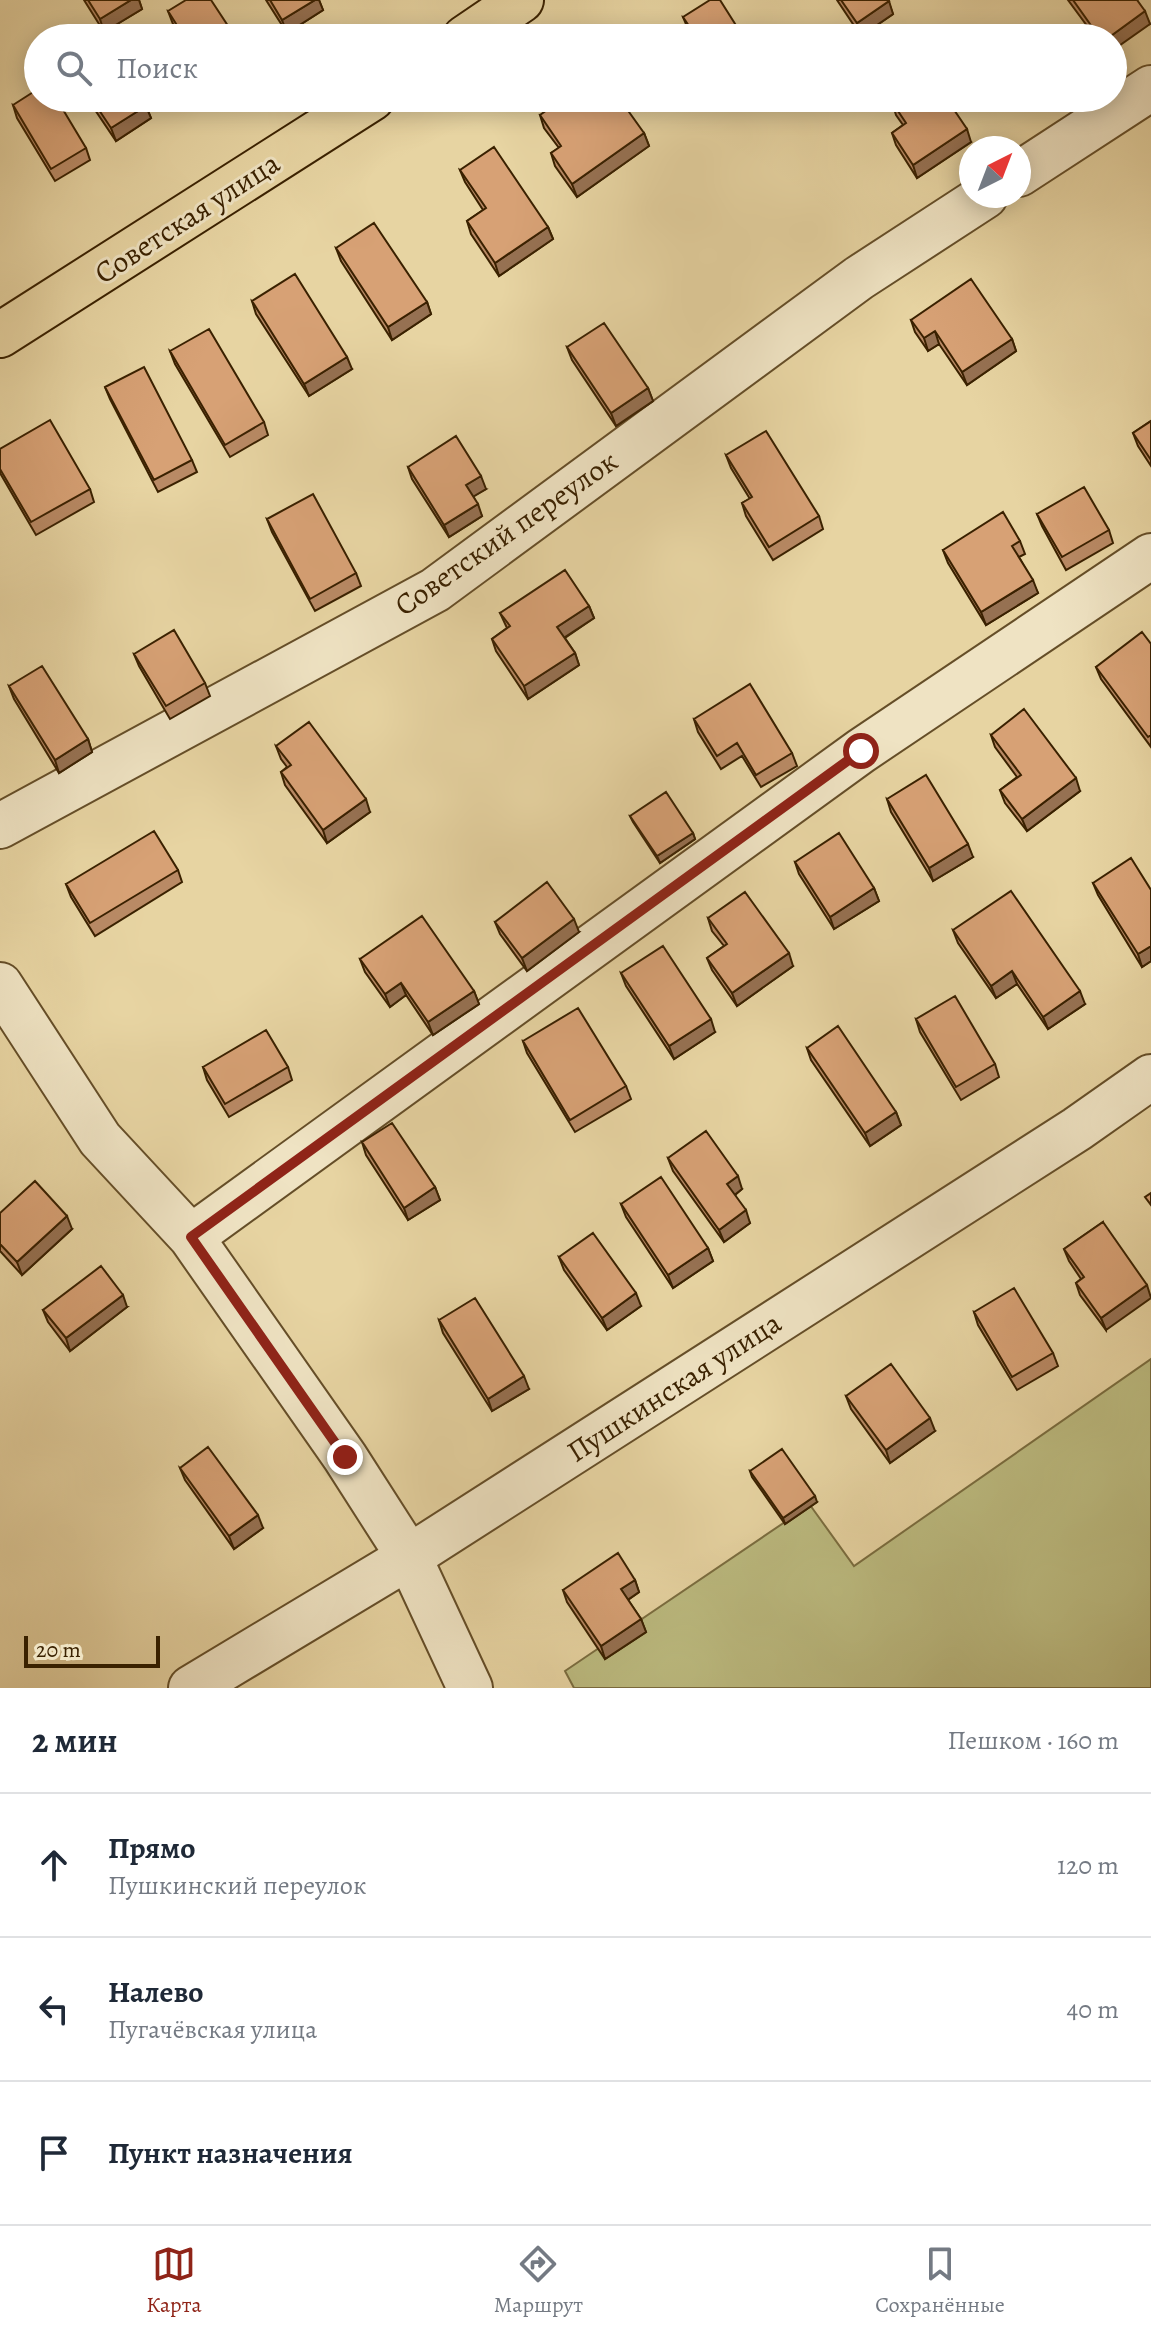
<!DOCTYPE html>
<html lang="ru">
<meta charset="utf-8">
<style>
:root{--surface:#fff;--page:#f2f2f3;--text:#1f2937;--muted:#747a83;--line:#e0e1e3;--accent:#8f2418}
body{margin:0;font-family:Alegreya,serif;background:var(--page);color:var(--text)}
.compass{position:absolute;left:959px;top:136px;width:72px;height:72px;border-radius:50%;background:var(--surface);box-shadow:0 4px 20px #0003;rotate:42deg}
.scale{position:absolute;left:24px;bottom:20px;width:136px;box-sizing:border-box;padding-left:8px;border:4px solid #3a2100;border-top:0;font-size:22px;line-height:28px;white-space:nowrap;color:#3a2100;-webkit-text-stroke:6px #efe3c3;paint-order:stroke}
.stop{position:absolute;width:24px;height:24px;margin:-18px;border:6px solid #8f2418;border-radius:50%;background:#fff}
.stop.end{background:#8f2418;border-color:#fff;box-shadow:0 2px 8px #0008}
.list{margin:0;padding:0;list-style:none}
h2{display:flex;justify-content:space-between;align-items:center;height:104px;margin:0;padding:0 32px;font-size:34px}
h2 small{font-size:26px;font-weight:400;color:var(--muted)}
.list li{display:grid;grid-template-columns:52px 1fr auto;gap:24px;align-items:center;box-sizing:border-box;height:144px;padding:0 32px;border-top:2px solid var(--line)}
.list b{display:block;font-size:30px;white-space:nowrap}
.list p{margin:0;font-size:26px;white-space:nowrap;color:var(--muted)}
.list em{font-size:26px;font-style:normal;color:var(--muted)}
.icon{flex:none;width:44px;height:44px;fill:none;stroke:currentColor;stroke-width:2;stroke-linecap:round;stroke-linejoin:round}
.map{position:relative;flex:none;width:1151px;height:1688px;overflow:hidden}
.search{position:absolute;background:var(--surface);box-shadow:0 4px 20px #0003;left:24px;right:24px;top:24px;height:88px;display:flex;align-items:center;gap:20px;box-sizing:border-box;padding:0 28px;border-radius:44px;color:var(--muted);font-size:30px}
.sheet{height:536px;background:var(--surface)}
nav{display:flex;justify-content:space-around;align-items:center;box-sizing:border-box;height:112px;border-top:2px solid var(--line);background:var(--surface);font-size:22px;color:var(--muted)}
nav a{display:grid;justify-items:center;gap:4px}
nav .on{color:var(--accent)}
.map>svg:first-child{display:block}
</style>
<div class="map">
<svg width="1151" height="1688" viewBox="0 0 1151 1688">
<rect width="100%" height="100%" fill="#e7d4a2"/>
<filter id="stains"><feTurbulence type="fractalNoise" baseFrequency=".0025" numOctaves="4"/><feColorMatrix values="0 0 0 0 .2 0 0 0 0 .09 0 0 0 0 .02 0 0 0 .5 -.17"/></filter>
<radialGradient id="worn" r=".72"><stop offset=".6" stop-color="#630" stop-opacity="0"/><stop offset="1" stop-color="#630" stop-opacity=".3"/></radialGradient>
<path fill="#bcbb80" stroke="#7b6e40" stroke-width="2" d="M1151,1359V1688H574L565,1671L810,1505L854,1566Z"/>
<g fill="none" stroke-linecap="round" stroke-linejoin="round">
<defs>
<path id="minor" d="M1019,174L1151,88
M0,826L435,590L859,278L985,196
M0,985L100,1139L191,1237L345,1457L409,1557L470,1688
M191,1237L861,751L1151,556
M191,1688L409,1557L1077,1129L1151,1077"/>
<path id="major" d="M465,38L521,0
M0,335L372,98"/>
</defs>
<use href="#minor" stroke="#654e28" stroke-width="48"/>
<use href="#major" stroke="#3a2100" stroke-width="48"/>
<use href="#minor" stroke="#efe3c3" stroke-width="44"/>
<use href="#major" stroke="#e7d4a2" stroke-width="44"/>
</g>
<path fill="#b98a65" stroke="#3a2100" stroke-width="2" d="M84,0H139L142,9L104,32Z
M266,0H319L323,10L287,33Z
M837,0H888L893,14L861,36Z
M1068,0H1137L1150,24L1113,38H1096Z
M168,11L236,38H182L173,24Z
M683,17L744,38H693L688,29Z
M87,98H141L146,106L151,118L116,141Z
M892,102L971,142L917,178L896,145L892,133L903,125L896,115Z
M13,105L86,148L90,160L55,181L17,118Z
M540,115L644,133L649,146L577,197L555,166L551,153L559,148L544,128Z
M460,170L548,227L553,239L499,276L471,234L467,221L483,210L465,182Z
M336,248L427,302L431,314L392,340L341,261Z
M252,301L352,369L309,396L256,314Z
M911,320L1012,339L1016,351L967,385L939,344L928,351L915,332Z
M567,347L648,388L653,401L616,426L572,360Z
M170,351L264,422L268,435L230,457L175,364Z
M105,387L192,460L197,472L158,492L110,399Z
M1151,421V466L1138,446L1133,433Z
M0,449L90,489L94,502L36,535L0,473Z
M726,455L819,516L823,529L773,560L746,516L742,503L750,499L731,468Z
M408,467L486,489L473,496L482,516L449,537L412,479Z
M1037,514L1109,530L1113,543L1066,570L1042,526Z
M267,519L356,573L361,586L315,611L272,532Z
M1020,541L1025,554L1019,557L1038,593L986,625L948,563L943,550Z
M589,606L594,618L565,638L575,653L579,665L528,699L496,651L492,639L507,628L500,613Z
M1151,644V747L1101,679L1096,667Z
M134,654L205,683L210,696L170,719L139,666Z
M9,686L88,739L92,752L59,773L14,699Z
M694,719L792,753L797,766L761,787L742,756L721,769L698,732Z
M991,735L1080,791L1027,831L1005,803L1000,790L1017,777L995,747Z
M276,746L370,812L327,843L285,785L281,772L287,767L281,759Z
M887,799L973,857L933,881L891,812Z
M630,816L693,833L695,839L660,863L633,822Z
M795,862L874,888L879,901L834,929L799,874Z
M178,870L182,882L95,936L71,897L66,884Z
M1093,883L1151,890V961L1142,967L1098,895Z
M708,918L793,966L737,1006L712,970L707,958L724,946L712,931Z
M495,922L579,932L527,971L500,934Z
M953,930L1085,1004L1048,1029L1017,984L996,998L958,943Z
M360,959L474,991L479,1004L433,1035L406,995L390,1007L365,972Z
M621,973L715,1032L674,1059L626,986Z
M916,1019L995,1064L999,1077L961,1100L920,1032Z
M523,1041L626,1086L631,1099L575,1132L527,1053Z
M807,1048L896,1112L901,1125L870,1146L811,1060Z
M203,1067H288L292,1080L229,1117L207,1080Z
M362,1142L435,1187L440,1200L408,1220L366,1155Z
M668,1158L742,1189L735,1195L750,1223L724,1242L673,1171Z
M621,1204L708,1248L713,1261L673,1288L626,1217Z
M0,1213L72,1229L22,1275L0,1251Z
M1103,1222L1106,1330L1080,1295L1076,1283L1081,1279L1069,1261L1064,1249Z
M559,1257L641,1306L607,1330L564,1270Z
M127,1307L70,1351L48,1322L43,1310Z
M974,1312L1053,1353L1058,1366L1017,1390L978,1325Z
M439,1320L529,1389L492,1411L443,1333Z
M846,1396L935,1431L890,1463L851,1409Z
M180,1468L263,1528L234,1549L185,1480Z
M750,1471L817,1502L785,1524L752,1477Z
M635,1580L639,1592L628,1600L641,1619L646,1632L605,1659L567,1602L563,1590Z"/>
<path fill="#967152" stroke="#3a2100" stroke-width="2" d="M131,0H139L142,9L104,32L100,19Z
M315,0H319L323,10L287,33L282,20Z
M889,1L893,14L861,36L857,23Z
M1145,11L1150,24L1113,50V38H1108Z
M146,106L151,118L116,141L111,128Z
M967,129L971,142L917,178L913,165Z
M644,133L649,146L577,197L572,184Z
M548,227L553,239L499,276L495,263Z
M427,302L431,314L392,340L388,327Z
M935,331L939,344L928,351L924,338Z
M1012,339L1016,351L967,385L962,372Z
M347,357L352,369L309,396L304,384Z
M648,388L653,401L616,426L611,413Z
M481,476L486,489L471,498L466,485Z
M478,504L482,516L449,537L444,525Z
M1033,580L1038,593L986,625L981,612Z
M589,606L594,618L562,639L557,627Z
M575,653L579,665L528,699L524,686Z
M88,739L92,752L59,773L55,760Z
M1076,778L1080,791L1027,831L1022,819Z
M366,799L370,812L327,843L323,830Z
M693,833L695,839L660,863L657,856Z
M968,844L973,857L933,881L929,868Z
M874,888L879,901L834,929L830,917Z
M574,919L579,932L527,971L522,958Z
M1151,946V961L1142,967L1138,954Z
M789,953L793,966L737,1006L732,993Z
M1012,971L1017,984L996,998L991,986Z
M401,983L406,995L390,1007L385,994Z
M474,991L479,1004L433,1035L428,1022Z
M1080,991L1085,1004L1048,1029L1043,1017Z
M711,1019L715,1032L674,1059L669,1046Z
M896,1112L901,1125L870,1146L865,1133Z
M738,1176L742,1189L732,1197L727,1184Z
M435,1187L440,1200L408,1220L404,1208Z
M746,1210L750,1223L724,1242L719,1230Z
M67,1216L72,1229L22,1275L17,1262Z
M708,1248L713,1261L673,1288L668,1275Z
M1147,1285L1151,1298L1106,1330L1101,1318Z
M636,1293L641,1306L607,1330L602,1318Z
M123,1295L127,1307L70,1351L66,1338Z
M524,1376L529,1389L492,1411L488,1399Z
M930,1418L935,1431L890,1463L886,1450Z
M815,1496L817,1502L785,1524L783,1518Z
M258,1515L263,1528L234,1549L229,1536Z
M635,1580L639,1592L626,1601L621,1589Z
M641,1619L646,1632L605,1659L601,1646Z"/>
<path fill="#d7a175" stroke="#3a2100" stroke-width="2" d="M88,0H131L100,19Z
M186,0H211L236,38H185L168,11Z
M270,0H315L282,20Z
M710,0H720L744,38H697L683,17Z
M841,0H888L889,1L857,23Z
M1073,0H1137L1145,11L1108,38H1100Z
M38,89V98H56L86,148L51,169L13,105Z
M91,98H141L146,106L111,128Z
M564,98H619L644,133L572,184L551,153L561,146L540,115Z
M898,98H946L967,129L913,165L892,133L906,123L892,102Z
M494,147L548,227L495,263L467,221L486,208L460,170Z
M374,223L427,302L388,327L336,248Z
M295,274L347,357L304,384L252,301Z
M971,279L1012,339L962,372L935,331L924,338L911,320Z
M604,323L648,388L611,413L567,347Z
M209,329L264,422L225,445L170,351Z
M144,367L192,460L154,480L105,387Z
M50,420L90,489L31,522L0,469V449Z
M1151,421V460L1133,433Z
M766,431L819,516L769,547L742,503L752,497L726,455Z
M456,436L481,476L466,485L478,504L444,525L408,467Z
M1084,487L1109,530L1062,557L1037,514Z
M313,494L356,573L310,599L267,519Z
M1003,512L1020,541L1012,546L1033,580L981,612L943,550Z
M565,570L589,606L557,627L575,653L524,686L492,639L510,626L500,613Z
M174,630L205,683L166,706L134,654Z
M1142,632L1151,644V735L1148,737L1096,667Z
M42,666L88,739L55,760L9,686Z
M750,684L792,753L756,775L737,743L717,756L694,719Z
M1024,709L1076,778L1022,819L1000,790L1021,775L991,735Z
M309,722L366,799L323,830L281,772L291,765L276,746Z
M926,775L968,844L929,868L887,799Z
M666,792L693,833L657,856L630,816Z
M154,831L178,870L90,923L66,884Z
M839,833L874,888L830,917L795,862Z
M1131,858L1151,890V946L1138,954L1093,883Z
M547,882L574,919L522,958L495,922Z
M1011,891L1080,991L1043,1017L1012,971L991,986L953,930Z
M745,892L789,953L732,993L707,958L727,944L708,918Z
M422,916L474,991L428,1022L401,983L385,994L360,959Z
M663,946L711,1019L669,1046L621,973Z
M955,996L995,1064L956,1087L916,1019Z
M578,1008L626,1086L570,1120L523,1041Z
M838,1026L896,1112L865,1133L807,1048Z
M266,1030L288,1067L225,1104L203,1067Z
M392,1123L435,1187L404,1208L362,1142Z
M706,1131L738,1176L727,1184L746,1210L719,1230L668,1158Z
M661,1177L708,1248L668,1275L621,1204Z
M35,1181L67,1216L17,1262L0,1244V1213Z
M1151,1193V1205L1145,1197Z
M1103,1222L1147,1285L1101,1318L1076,1283L1084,1277L1064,1249Z
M593,1233L636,1293L602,1318L559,1257Z
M101,1266L123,1295L66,1338L43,1310Z
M1014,1288L1053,1353L1012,1377L974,1312Z
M475,1298L524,1376L488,1399L439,1320Z
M891,1364L930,1418L886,1450L846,1396Z
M208,1447L258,1515L229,1536L180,1468Z
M782,1449L815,1496L783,1518L750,1471Z
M618,1553L635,1580L621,1589L641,1619L601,1646L563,1590Z"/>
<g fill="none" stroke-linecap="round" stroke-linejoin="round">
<path stroke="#8f2418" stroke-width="10" d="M345,1457L191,1237L861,751"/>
</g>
<g text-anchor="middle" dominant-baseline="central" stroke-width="6" stroke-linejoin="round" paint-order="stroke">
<g font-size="30" fill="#3a2100" stroke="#efe3c3">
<text transform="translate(187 218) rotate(-33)">Советская улица</text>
<text transform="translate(506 533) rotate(-35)">Советский переулок</text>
<text transform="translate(674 1387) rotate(-33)">Пушкинская улица</text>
</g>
</g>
<rect width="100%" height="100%" filter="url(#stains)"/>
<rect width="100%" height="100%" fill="url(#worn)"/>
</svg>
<svg class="compass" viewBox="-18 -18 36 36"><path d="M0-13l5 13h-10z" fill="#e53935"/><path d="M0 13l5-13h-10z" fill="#747a83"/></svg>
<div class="scale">20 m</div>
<div class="stop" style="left:861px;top:751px"></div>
<div class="stop end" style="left:345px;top:1457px"></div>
<div class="search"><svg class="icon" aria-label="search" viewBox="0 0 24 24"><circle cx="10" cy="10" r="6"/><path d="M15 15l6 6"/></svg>Поиск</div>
</div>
<section class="sheet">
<h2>2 мин<small>Пешком · 160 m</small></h2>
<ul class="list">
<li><svg class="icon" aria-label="ahead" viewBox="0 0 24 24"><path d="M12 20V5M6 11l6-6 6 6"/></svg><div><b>Прямо</b><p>Пушкинский переулок</p></div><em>120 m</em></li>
<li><svg class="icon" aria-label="left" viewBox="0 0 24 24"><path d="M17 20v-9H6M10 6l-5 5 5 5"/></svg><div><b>Налево</b><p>Пугачёвская улица</p></div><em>40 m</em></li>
<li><svg class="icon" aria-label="arrive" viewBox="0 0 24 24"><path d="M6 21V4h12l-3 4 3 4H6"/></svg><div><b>Пункт назначения</b></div></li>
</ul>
</section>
<nav>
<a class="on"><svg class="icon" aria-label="map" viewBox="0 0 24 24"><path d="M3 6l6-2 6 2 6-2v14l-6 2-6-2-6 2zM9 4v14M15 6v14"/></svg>Карта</a>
<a><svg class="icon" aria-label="directions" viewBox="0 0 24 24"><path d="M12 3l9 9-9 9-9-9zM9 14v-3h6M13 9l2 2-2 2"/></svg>Маршрут</a>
<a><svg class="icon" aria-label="saved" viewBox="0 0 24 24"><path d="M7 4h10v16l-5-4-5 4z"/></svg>Сохранённые</a>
</nav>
